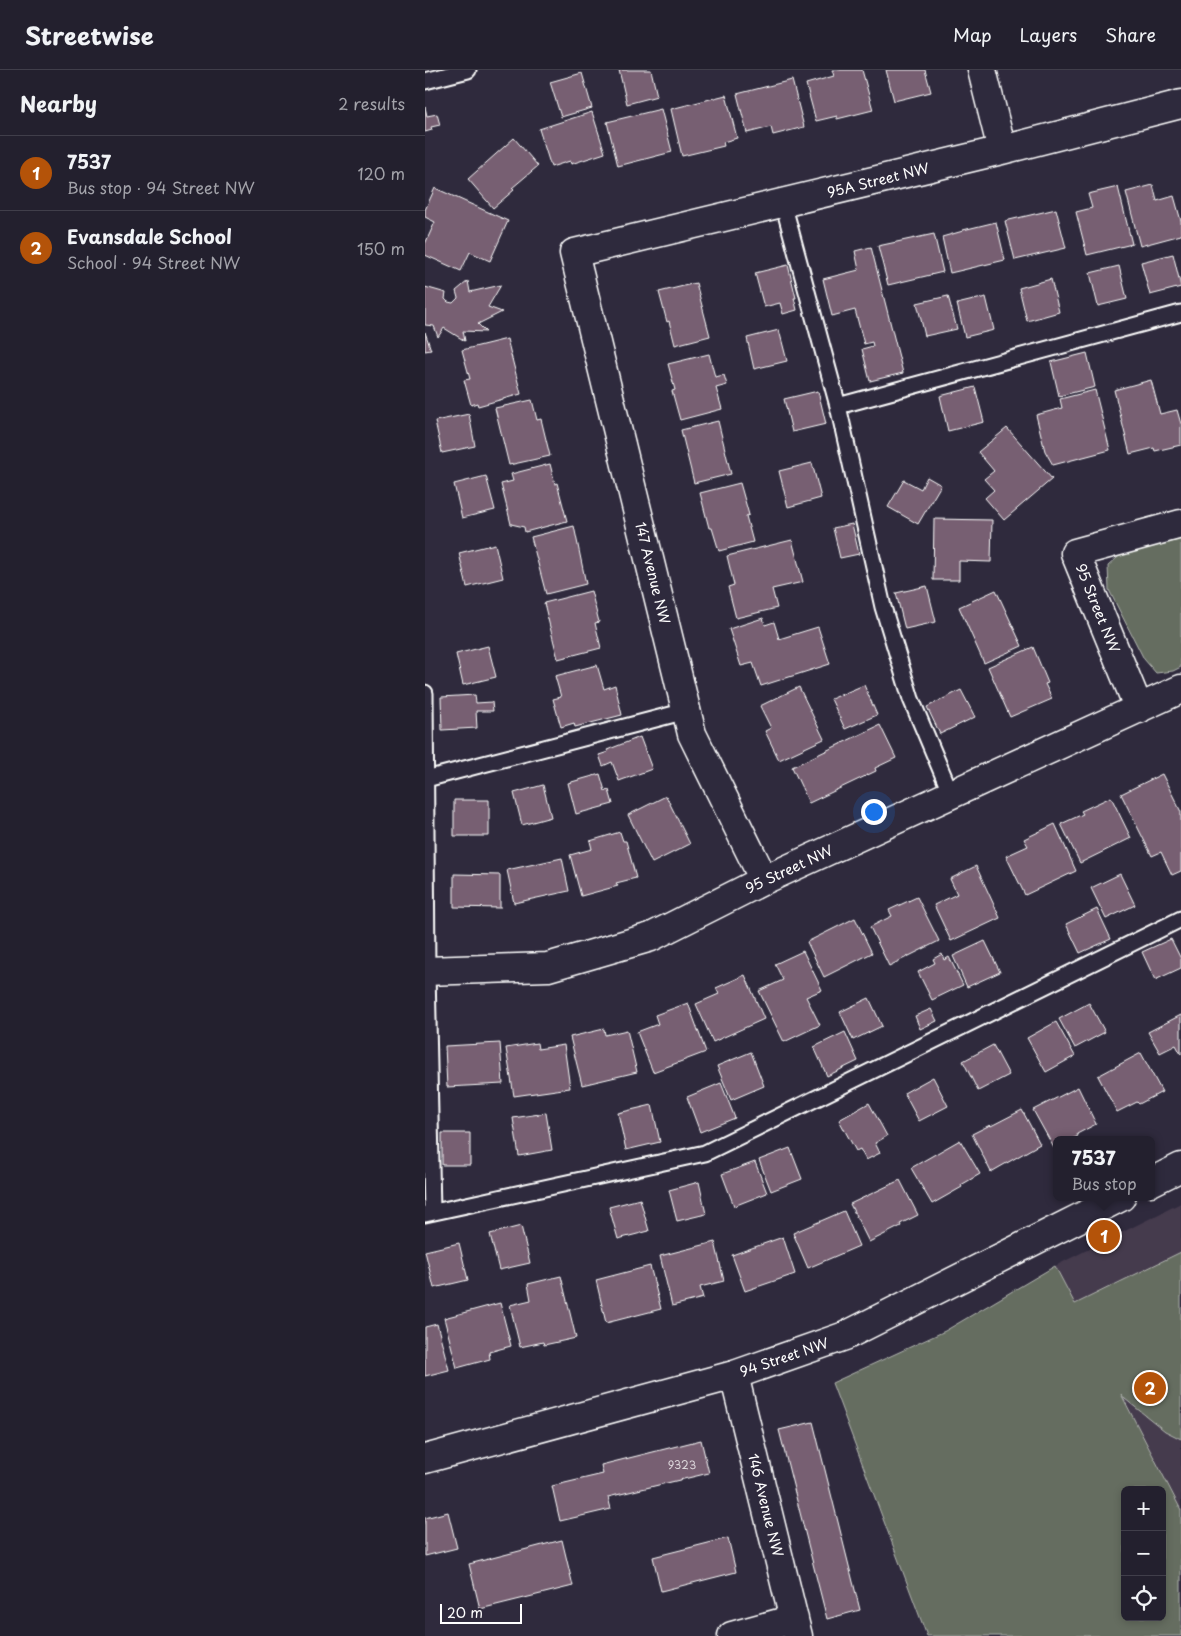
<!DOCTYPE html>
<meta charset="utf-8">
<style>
:root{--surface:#23202e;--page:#2f2d3a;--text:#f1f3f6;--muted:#a3a3aa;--line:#403e4a;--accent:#b45309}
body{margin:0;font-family:"Playpen Sans",sans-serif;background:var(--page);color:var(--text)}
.controls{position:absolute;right:15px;bottom:15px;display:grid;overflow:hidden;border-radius:8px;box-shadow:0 2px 8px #0003}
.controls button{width:45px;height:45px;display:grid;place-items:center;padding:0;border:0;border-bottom:1px solid var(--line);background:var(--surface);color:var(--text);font:25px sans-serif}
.scale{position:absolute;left:15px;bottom:12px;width:82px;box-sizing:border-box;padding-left:5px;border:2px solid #fff;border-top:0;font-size:14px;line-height:18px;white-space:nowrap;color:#fff;-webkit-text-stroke:4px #2f2a3d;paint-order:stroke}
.you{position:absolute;left:448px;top:741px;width:18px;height:18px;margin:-12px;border:4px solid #fff;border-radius:50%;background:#1a73e8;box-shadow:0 0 0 8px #1a73e833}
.badge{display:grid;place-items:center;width:32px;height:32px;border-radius:50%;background:var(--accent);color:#fff;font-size:16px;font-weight:700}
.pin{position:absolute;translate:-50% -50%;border:2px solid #fff;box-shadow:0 1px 5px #0006}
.popup{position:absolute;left:628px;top:1066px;width:102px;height:65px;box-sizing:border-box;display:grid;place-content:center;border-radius:8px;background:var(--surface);filter:drop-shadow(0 1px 4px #0005);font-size:16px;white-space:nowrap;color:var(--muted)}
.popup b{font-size:19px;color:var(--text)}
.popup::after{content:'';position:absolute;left:50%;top:100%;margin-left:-10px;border:10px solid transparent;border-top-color:var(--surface)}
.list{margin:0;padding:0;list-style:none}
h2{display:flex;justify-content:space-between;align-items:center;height:65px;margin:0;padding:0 20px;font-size:21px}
h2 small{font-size:16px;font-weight:400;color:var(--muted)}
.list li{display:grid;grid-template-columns:32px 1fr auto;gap:15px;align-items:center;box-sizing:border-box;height:75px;padding:0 20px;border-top:1px solid var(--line)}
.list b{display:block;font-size:19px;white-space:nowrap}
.list p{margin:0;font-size:16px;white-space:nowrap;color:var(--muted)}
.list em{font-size:16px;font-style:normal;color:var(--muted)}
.icon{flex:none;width:28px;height:28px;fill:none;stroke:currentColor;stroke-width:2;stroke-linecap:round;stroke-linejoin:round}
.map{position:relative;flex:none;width:756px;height:1566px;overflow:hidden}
header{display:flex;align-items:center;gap:30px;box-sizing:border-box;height:70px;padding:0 25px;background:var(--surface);border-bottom:1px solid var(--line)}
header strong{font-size:24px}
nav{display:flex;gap:28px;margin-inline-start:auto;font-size:18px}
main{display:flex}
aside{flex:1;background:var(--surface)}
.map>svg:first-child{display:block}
</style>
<header>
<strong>Streetwise</strong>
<nav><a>Map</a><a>Layers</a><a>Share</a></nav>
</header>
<main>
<aside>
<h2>Nearby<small>2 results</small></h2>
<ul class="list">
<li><span class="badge">1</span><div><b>7537</b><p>Bus stop · 94 Street NW</p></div><em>120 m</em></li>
<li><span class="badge">2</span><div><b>Evansdale School</b><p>School · 94 Street NW</p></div><em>150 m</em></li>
</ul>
</aside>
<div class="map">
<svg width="756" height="1566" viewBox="0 0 756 1566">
<rect width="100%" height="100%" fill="#2f2a3d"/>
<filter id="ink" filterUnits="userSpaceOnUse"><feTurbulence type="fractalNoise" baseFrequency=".02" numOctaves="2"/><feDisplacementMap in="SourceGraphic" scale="10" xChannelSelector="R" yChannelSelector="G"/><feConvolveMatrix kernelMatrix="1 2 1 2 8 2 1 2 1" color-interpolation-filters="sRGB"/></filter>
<g filter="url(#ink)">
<path fill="#453a4d" d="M756,1133V1440L630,1196Z"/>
<path fill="#656d61" stroke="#b2b6b0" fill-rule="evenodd" d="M756,466V597L748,601L731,603L719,589L684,520L683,496L701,480Z
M756,1182V1369L740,1361L700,1329L696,1324L756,1440V1566H502L407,1313L520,1261L630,1196L650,1234ZM700,1420H737V1547H700Z"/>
<path fill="#775f72" stroke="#fff" d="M194,0H226L232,26L202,34Z
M407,0H437L448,40L412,49V46L391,51L381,14L409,6Z
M461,0H500L506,22L469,31Z
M157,3L167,38L136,47L125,12Z
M367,10L379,57L348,65L346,57L322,63L312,24Z
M301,25L312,68L298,72L299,76L257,86L246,39Z
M0,37L2,46L12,44L15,55L6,57L7,60L0,62Z
M236,39L247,82L193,96L182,52Z
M167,42L180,83L146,94L145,91L126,97L114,59Z
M89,68L113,96L87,118L89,120L68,138L43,109Z
M728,115L732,131L749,126L756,151V165L715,176L701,122Z
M693,117L707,174L662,185L651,142L667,138L663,124Z
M10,118L83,151L65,191L45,182L36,201L0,185V174L10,152L0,147V140Z
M631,139L641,178L590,190L580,151Z
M571,152L580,190L525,203L517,167L538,161V160Z
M509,164L518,202L463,215L453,176Z
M446,177L478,303L445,311L437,279L448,276L447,272L439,274L430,240L407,246L398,209L434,200L430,181Z
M748,184L756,217L725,225L716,192Z
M363,195L371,228H369L372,240L358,244L355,233L339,237L330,203Z
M694,196L702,229L673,236L665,203Z
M626,209L634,242L602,251L594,218Z
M43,211L45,222L76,215L63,237L77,242L53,254L61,262L38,261L40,271L19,258L13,267L9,256L0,255V217L21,223L20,229L23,232L28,233L33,228L31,221Z
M271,213L285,266L250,275L244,251L242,252L234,222Z
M523,226L532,259L500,266L492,233Z
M561,227L569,260L540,267L532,234Z
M354,260L362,291L329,299L322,268Z
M0,262L6,280L0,281Z
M82,269L96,324L53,336L52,333L46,335L39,310L45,309L37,280Z
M662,283L670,317L634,326L626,292Z
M284,284L290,307L299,305L302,315L291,318L297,339L255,350L247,321L250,320L243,294Z
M726,310L735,344L752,340L756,354V375L730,381L729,378L705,384L689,320Z
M550,317L559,352L523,361L515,326Z
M670,320L685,380L628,395L620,381L611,345L637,338L635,329Z
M393,321L401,354L367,362L359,329Z
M107,330L112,350L116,349L125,386L84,395L70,338Z
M44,344L50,376L17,383L10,351Z
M293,351L306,404L269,413L256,360Z
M582,358L627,409L579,450L560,428L569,420L559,409L569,401L553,382Z
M387,393L396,428L363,437L354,401Z
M125,394L130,414L132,413L142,451L100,462L99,457L86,454L76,414L88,411L86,404Z
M61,406L70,440L37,448L29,414Z
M502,407L516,415L493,454L463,437L479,410L496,419Z
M315,413L324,445L321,446L328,472L294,481L287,458H284L275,423Z
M509,449L567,450L566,492L534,491V510H508Z
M427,454L434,484L415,488L408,458Z
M149,456L161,514L121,524L106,467Z
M367,470L378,512L347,519L352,538L311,548L303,517L309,515L302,486Z
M70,474L78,508L42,517L34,483Z
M502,516L511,552L480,559L471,523Z
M571,520L597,576L559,593L534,537Z
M166,521L174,552L170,553L176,578L133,589L119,533Z
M338,548L340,555L349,552L354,569L393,557L405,594L336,616L328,593L316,596L304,559Z
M63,576L71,607L38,615L31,584Z
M608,577L623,613L620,614L627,629L585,647L563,597Z
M172,595L179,619L190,615L197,645L150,657L149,653L136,657L128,629L136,627L130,606Z
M439,615L452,645L420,659L406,629Z
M374,617L399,669L354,690L340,661L346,658L335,636Z
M536,620L550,647L515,664L502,637Z
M50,625L51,633L67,632L68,641H51L52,658L17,660L16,627Z
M455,655L471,688L450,698L451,701L384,733L367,697Z
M215,667L227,699L194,711L187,692L178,696L174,685L183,682L182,680Z
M175,704L180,721L184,720L188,734L151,744L143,713Z
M737,704L756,742V801L747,805L736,782L727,786L696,724Z
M118,715L126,747L97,755L89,723Z
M241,726L265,774L227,793L203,745Z
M686,727L706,768L655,793L636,754L658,744L656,741Z
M29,730H64V766H29Z
M630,754L651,801L600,825L581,786L603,776L599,769Z
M195,762L198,771H201L211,808L191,813L193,816L156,826L145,785L167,779L165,771Z
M137,788L144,821L89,833L82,800Z
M551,796L575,848L526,871L509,835L532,824L525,809Z
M29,804L75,805V838L29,837Z
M695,804L710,835L681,849L666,818Z
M492,827L514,871L464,896L445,857L467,846L464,840Z
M672,839L686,869L655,883L641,854Z
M430,848L447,883L399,907L382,872Z
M746,869L756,889V898L730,910L717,882Z
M560,871L575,902L542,917L528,886Z
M378,881L397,920L381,927L395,955L359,972L334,921L358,910L350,894Z
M517,884L519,890L524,887L538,915L507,930L493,902L510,893L508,889Z
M320,905L339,949L288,972L271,934L294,924L291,918Z
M444,928L457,956L428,970L415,942Z
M263,933L281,982L228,1002L212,962L233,954L230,945Z
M664,933L680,962L650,978L634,949Z
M506,939L512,951L495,959L490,946Z
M756,945V984L751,975L735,983L723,962Z
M631,952L650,986L621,1002L602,968Z
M179,959L180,965L202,960L212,1002L157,1015L145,967Z
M420,962L433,991L402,1006L389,977Z
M75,973L78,1014L22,1017L20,976Z
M112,973L113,979L139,975L145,1018L89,1026L81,978Z
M568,975L584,1005L553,1021L538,991Z
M326,982L339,1016L306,1030L292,996Z
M716,983L737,1022L714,1034L712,1032L692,1042L673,1006Z
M508,1007L523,1036L494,1051L479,1023Z
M296,1013L310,1048L275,1062L262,1027Z
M653,1017L671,1054L652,1064L653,1066L645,1070H632V1077L629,1078L608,1040Z
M444,1033L462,1066L450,1073L455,1083L441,1090L435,1079L431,1081L414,1050Z
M227,1035L235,1072L201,1080L193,1043Z
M597,1040L615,1074L566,1102L547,1064L565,1055L566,1056Z
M121,1043L127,1080L94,1086L88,1048Z
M17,1063H45V1095H17Z
M535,1070L555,1104L536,1115L537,1117L507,1134L486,1098Z
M365,1078L377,1109L346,1121L334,1090Z
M330,1092L342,1123L309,1136L297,1104Z
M475,1110L493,1145L475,1154L476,1156L444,1172L425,1134Z
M274,1112L281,1144L252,1151L244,1120Z
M215,1129L224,1161L193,1169L184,1137Z
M419,1141L434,1176L383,1198L368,1163Z
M96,1156L105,1193L74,1200L65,1164Z
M358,1167L370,1204L320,1221L307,1185Z
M290,1172L299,1211L275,1217L278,1228L247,1236L235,1186Z
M34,1173L43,1210L9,1218L0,1181Z
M225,1196L236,1239L181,1253L171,1210Z
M136,1206L151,1268L119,1275L118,1272L95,1277L85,1235L106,1230L103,1214Z
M75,1233L86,1276L64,1282L65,1289L32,1298L19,1248Z
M12,1254L24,1300L0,1306V1257Z
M388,1352L435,1540L402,1549L354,1360Z
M276,1370L284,1403L183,1427L186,1439L135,1451L127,1416L178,1404L176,1395Z
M23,1442L32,1478L0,1486V1448Z
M303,1468L311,1502L236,1521L228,1487Z
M137,1470L148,1516L55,1539L44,1494Z"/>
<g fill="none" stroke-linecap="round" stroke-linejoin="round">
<defs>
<path id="service" d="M0,11L43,0
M358,133L413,336L458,537L486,629L526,724
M413,336L756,243
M0,623L2,901L7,1142
M1,709L261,641
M0,1144L280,1083L756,849"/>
<path id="minor" d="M557,0L577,80
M714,639L650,483L756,454
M339,810L267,664L149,183L577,80L756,34
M0,901L123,897L226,867L339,810L756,619
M309,1305L373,1566
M307,1566L369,1549"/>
<path id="tertiary" d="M726,1112L756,1097
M0,1389L309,1305L420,1266L696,1127"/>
</defs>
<use href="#service" stroke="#fff" stroke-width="19"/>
<use href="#minor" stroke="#fff" stroke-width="31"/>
<use href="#tertiary" stroke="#fff" stroke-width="31"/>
<use href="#service" stroke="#2f2a3d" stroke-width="15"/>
<use href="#minor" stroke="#2f2a3d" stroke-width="28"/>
<use href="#tertiary" stroke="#2f2a3d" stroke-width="28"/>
</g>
</g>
<g text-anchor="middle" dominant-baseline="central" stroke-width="4.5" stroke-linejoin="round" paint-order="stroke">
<g font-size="11" fill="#ddd7dc">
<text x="257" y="1394">9323</text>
</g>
<g font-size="14" fill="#fff" stroke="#2f2a3d">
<text transform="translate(453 110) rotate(-14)">95A Street NW</text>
<text transform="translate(228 503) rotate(76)">147 Avenue NW</text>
<text transform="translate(673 538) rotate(68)">95 Street NW</text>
<text transform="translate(364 799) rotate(-25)">95 Street NW</text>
<text transform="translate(359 1287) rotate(-19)">94 Street NW</text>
<text transform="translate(341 1435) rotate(76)">146 Avenue NW</text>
</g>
</g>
</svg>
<div class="controls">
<button>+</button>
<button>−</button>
<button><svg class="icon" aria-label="locate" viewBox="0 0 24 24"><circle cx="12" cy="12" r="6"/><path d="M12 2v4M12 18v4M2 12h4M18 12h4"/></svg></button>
</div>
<div class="scale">20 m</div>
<div class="you"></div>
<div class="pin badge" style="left:679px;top:1166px">1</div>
<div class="popup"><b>7537</b>Bus stop</div>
<div class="pin badge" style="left:725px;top:1318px">2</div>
</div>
</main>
